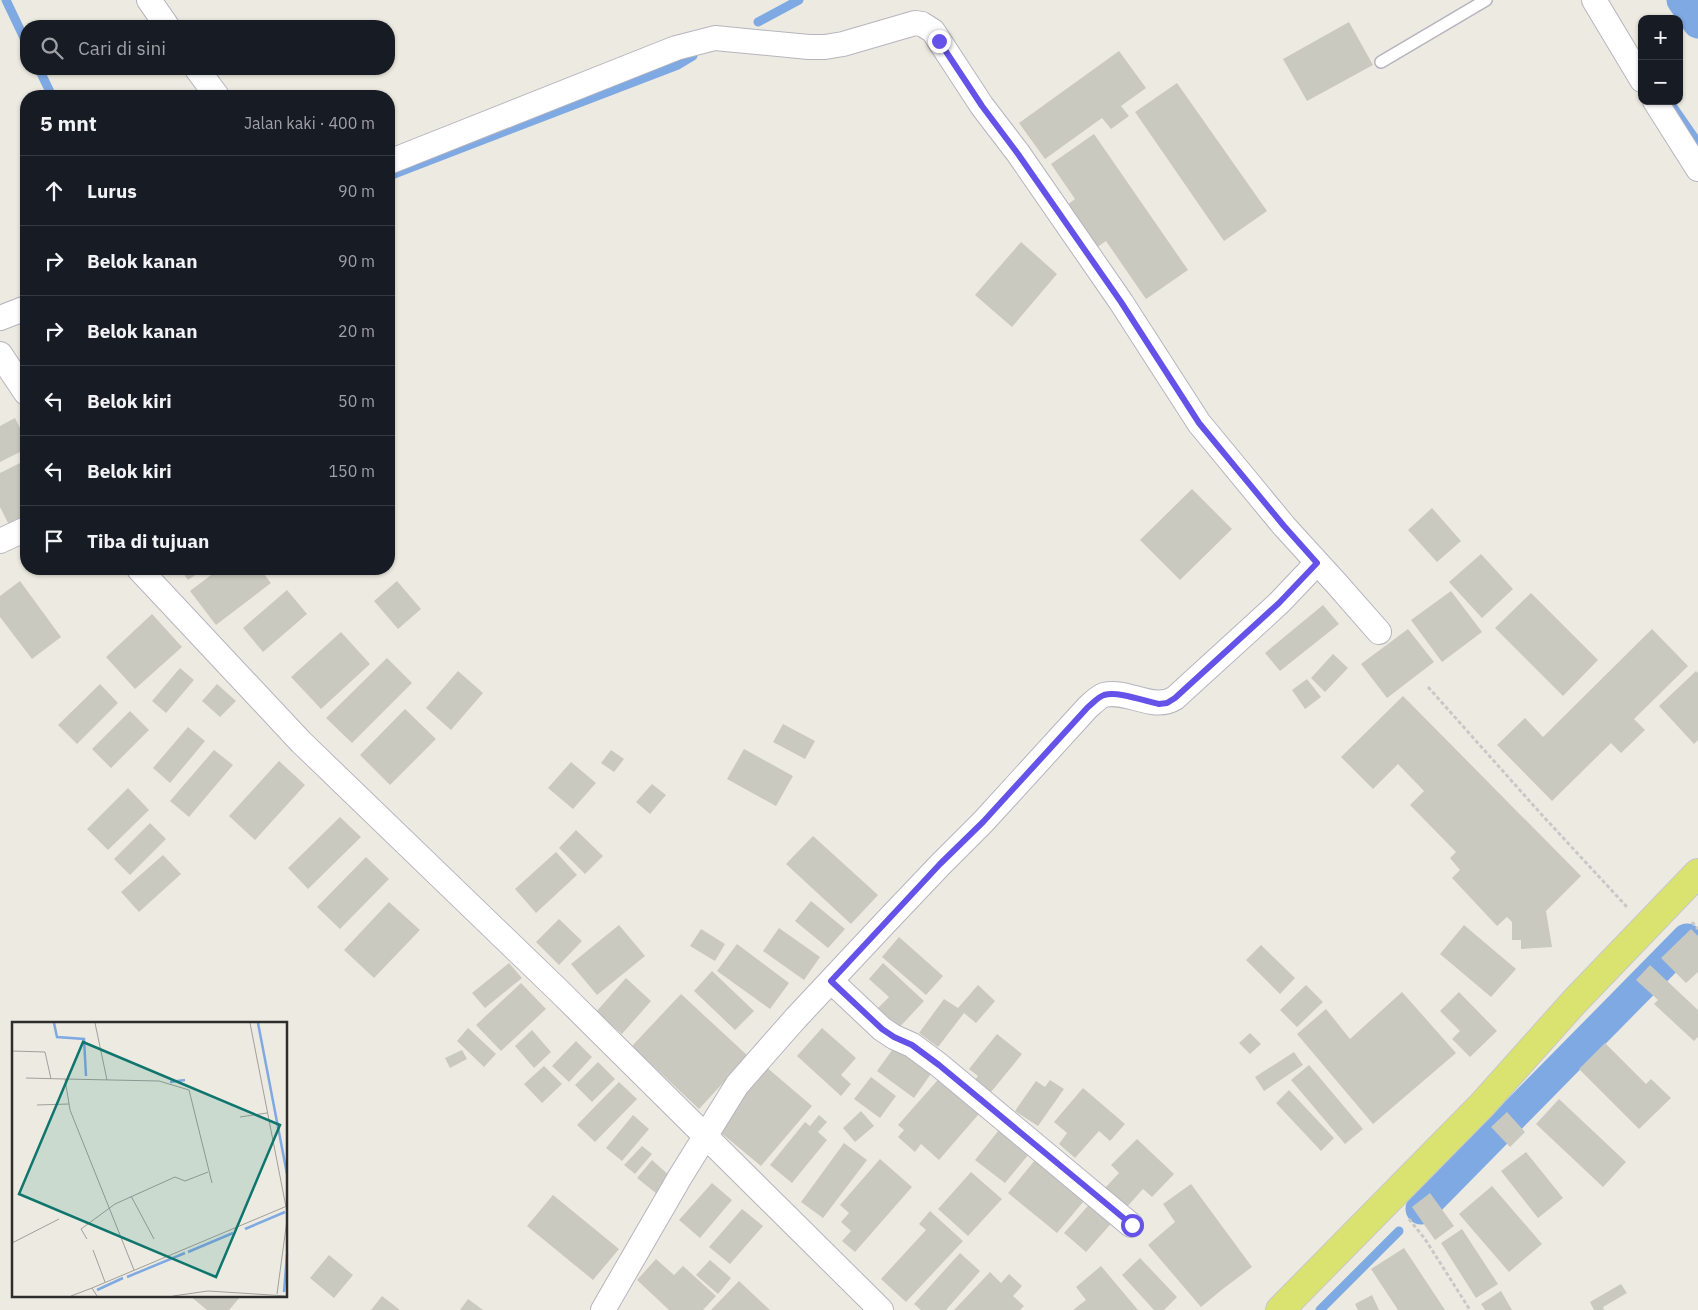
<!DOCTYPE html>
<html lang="id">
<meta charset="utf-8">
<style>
:root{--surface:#171b24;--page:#20242c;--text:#f1f3f6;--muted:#9ea1a6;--line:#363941}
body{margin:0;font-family:"IBM Plex Sans",sans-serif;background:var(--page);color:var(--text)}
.controls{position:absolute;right:15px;top:15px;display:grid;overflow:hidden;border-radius:10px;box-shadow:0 1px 4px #0004}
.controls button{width:45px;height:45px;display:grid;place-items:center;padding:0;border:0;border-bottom:1px solid var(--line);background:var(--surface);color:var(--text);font:25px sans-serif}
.stop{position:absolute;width:15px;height:15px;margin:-11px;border:4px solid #6552e8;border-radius:50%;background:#fff}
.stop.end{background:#6552e8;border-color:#fff;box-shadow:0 1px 5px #0008}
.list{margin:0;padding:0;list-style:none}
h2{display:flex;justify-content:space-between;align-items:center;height:65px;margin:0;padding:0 20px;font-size:21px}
h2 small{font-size:16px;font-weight:400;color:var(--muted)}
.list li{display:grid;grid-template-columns:32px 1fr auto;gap:15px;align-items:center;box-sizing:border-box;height:70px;padding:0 20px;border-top:1px solid var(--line)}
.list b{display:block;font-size:19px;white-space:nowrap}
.list em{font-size:16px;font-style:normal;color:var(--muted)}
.icon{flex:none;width:28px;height:28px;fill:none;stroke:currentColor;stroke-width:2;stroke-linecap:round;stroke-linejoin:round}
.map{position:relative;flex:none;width:1698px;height:1310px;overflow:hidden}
.search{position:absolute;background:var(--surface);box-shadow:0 1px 4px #0004;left:20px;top:20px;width:375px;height:55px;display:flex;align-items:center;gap:12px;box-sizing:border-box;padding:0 18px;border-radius:20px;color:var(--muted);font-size:19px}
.panel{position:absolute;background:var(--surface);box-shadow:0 1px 4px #0004;left:20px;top:90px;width:375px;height:485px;border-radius:20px}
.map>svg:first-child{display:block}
</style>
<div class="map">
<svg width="1698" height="1310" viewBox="0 0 1698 1310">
<rect width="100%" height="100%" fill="#edebe1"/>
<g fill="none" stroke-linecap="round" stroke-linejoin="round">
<path stroke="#7fa9e3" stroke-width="9" d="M6,0L26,42
M758,22L799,0
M39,69L52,96
M1669,101L1698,143
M389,176L678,65L693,56
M1320,1310L1399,1231"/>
<path stroke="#7fa9e3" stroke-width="31" d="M1682,0L1698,23
M1421,1209L1687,939"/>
</g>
<path fill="#c9c9bf" d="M1349,22L1373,65L1307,101L1283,59Z
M1119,51L1146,88L1121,106L1129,116L1111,129L1102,118L1045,159L1019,123Z
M1177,83L1267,211L1224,241L1135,112Z
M1094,134L1188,270L1146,299L1106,241L1093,250L1063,208L1075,199L1051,164Z
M1021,242L1057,274L1012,327L975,295Z
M15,418L26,440V449L0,462V426Z
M26,460V519L10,527L0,507V473Z
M1192,489L1232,529L1180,580L1140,540Z
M1432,508L1461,541L1437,562L1408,530Z
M1481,554L1513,589L1482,618L1449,582Z
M180,569H204L188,580Z
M219,569H260L271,583L216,625L190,591Z
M20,581L61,637L32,659L0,617V596Z
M397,581L421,609L398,629L374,601Z
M287,590L307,614L263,652L243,628Z
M1451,591L1482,632L1442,662L1411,620Z
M1531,593L1598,660L1563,696L1495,628Z
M1323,605L1339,624L1280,671L1265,653Z
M152,614L182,647L135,689L106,657Z
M1408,629L1434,662L1387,698L1361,664Z
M1652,629L1688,666L1634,719L1645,730L1621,753L1611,743L1552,801L1497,745L1525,718L1543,737Z
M341,632L370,664L321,709L291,677Z
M1333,654L1348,668L1325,692L1311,678Z
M387,658L412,683L352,743L326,718Z
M180,668L194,680L166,713L152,701Z
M458,671L483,693L451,730L426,708Z
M1696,671L1698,673V740L1694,744L1659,706Z
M1307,679L1321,697L1305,709L1292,690Z
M100,684L118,703L77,744L58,725Z
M217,684L236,701L220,717L202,701Z
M1403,696L1581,876L1546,911L1552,947L1521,949V940H1512V922L1507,917L1497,926L1452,878L1460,870L1450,858L1456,852L1410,805L1424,791L1398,764L1373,789L1341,757Z
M405,709L436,739L390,785L360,755Z
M130,711L149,730L111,768L92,749Z
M783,724L815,741L805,759L773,742Z
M188,727L205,741L170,783L153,768Z
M744,749L793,776L776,806L727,779Z
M214,750L233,765L189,817L170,801Z
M611,750L624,759L614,772L601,763Z
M279,761L305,785L255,840L229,816Z
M571,762L596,783L573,809L548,788Z
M652,784L666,795L650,814L636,802Z
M128,788L149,810L108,850L87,829Z
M340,817L361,837L308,889L288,868Z
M150,823L166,839L130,875L114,859Z
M576,830L603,856L585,874L559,848Z
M813,836L878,895L851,924L786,864Z
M556,852L577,875L536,913L515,889Z
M163,855L181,874L139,912L121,892Z
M366,857L389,879L340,929L317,907Z
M811,901L845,929L828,948L795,921Z
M389,902L420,930L374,978L344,950Z
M559,919L582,941L559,965L536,942Z
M619,925L645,956L597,995L571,964Z
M1464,925L1516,969L1491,997L1440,954Z
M779,928L820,957L804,980L763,951Z
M701,929L725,944L715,961L690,946Z
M1691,929L1698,936V972L1686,983L1661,958Z
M899,937L943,976L926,995L882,957Z
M737,944L789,983L770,1009L717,971Z
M1261,945L1295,978L1280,994L1246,960Z
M509,963L522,978L485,1008L472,993Z
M883,963L924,1001L895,1032L874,1012L889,997L869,979Z
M1650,965L1698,1010V1037L1694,1041L1654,1004L1658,1000L1636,980Z
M712,971L754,1011L735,1030L694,991Z
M626,978L651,1001L622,1034L596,1012Z
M521,983L546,1009L501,1051L476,1025Z
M978,985L995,1001L976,1023L964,1013L938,1047L919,1033L944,999L958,1008Z
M1306,985L1323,1002L1297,1027L1280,1010Z
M1402,992L1456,1053L1373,1124L1297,1034L1326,1009L1350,1039Z
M1459,992L1497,1031L1470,1057L1452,1039L1460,1031L1440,1011Z
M681,994L748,1056L699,1109L632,1046Z
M468,1028L496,1054L484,1067L457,1041Z
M822,1028L856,1058L841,1075L851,1084L841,1096L797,1056Z
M532,1030L551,1052L534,1068L515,1046Z
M1250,1033L1261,1044L1250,1054L1239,1043Z
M997,1034L1022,1054L987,1097L971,1085L978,1076L969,1069Z
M576,1041L592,1057L569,1082L552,1066Z
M898,1042L935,1068L914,1098L877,1071Z
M1605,1043L1646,1084L1651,1079L1671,1098L1639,1129L1579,1069Z
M462,1050L467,1059L450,1068L445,1058Z
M1294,1052L1303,1065L1264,1091L1255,1077Z
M598,1062L615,1079L592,1102L575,1085Z
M1309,1065L1363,1129L1345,1144L1291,1080Z
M544,1066L562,1084L542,1103L524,1084Z
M765,1066L812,1106L761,1166L714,1127Z
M944,1073L984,1108L939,1160L921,1144L915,1152L898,1137L904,1130L898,1125Z
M871,1077L896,1096L880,1118L854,1099Z
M1050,1080L1064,1089L1038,1126L1015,1111L1036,1081L1045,1087Z
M619,1082L637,1099L595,1142L577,1125Z
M1083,1088L1125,1124L1110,1141L1099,1131L1075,1158L1059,1144L1067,1133L1054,1122Z
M1289,1090L1334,1138L1321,1151L1276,1103Z
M1559,1099L1626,1162L1603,1187L1536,1124Z
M861,1111L874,1126L855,1142L843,1128Z
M1507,1112L1525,1132L1510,1147L1491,1127Z
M633,1115L649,1129L622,1161L606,1148Z
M819,1115L827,1122L818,1132L827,1140L792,1183L770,1165L805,1122L810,1126Z
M1003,1125L1033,1149L1005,1183L975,1160Z
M1137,1139L1174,1174L1152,1197L1143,1189L1125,1209L1104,1189L1119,1173L1111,1165Z
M844,1143L867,1160L823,1218L801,1202Z
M642,1146L652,1154L635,1174L624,1165Z
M1526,1152L1563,1198L1538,1218L1501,1171Z
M1040,1154L1089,1195L1057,1233L1008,1193Z
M880,1159L912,1187L855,1252L842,1241L851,1231L841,1222L849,1213L840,1205Z
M652,1160L671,1177L657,1194L637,1178Z
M971,1172L1002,1199L968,1236L938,1209Z
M712,1183L732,1200L700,1238L679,1220Z
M1191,1184L1252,1267L1224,1288L1201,1307L1148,1245L1175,1222L1163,1204Z
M1492,1186L1542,1244L1509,1272L1459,1214Z
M1430,1193L1454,1226L1435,1240L1412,1207Z
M553,1195L619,1249L593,1280L527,1226Z
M1094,1199L1116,1218L1086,1252L1064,1233Z
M742,1209L763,1226L730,1264L709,1247Z
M930,1211L963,1241L906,1302L881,1279L926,1230L919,1224Z
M1462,1229L1498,1284L1476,1298L1441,1243Z
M1404,1248L1445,1310H1398L1371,1269Z
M960,1253L980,1271L946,1310H921L914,1304Z
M329,1255L353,1275L334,1298L310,1278Z
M1140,1258L1177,1297L1164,1310H1154L1122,1275Z
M656,1259L674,1275L683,1266L716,1296L703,1310H669L637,1280Z
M710,1260L731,1278L718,1294L696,1275Z
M1101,1266L1138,1310H1073L1086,1300L1076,1287Z
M990,1272L1001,1283L1009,1274L1022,1286L1013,1296L1024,1306L1020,1310H954Z
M739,1281L770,1310H711Z
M1621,1284L1627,1293L1603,1307L1604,1310H1594L1590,1302Z
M1501,1291L1512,1310H1485L1481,1304Z
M1372,1295L1379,1310H1358L1355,1304Z
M190,1296H241L229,1310H207Z
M382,1296L400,1310H371Z
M468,1299L483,1310H460Z"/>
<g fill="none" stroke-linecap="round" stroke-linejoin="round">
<defs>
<path id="service" d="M1381,62L1486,0"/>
<path id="minor" d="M149,0L167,26
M1594,0L1642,80
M197,69L217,96
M1655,101L1698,169
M389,162L676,48L715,38L809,47H825L843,44L915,23L922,24L933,31L982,106L1018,153L1121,302L1199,423L1284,526L1336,583L1379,632
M0,318L26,308
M0,354L26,393
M0,541L26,529
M139,569L301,742L559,991L881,1310
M831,981L882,1029L894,1037L912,1045L939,1065L1131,1225
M603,1310L680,1177L737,1085L795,1019L883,925L940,865L983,822L1088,707C1093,703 1098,697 1104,695C1128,689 1153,712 1175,698L1279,603L1317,563"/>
<path id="primary" d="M1280,1310L1482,1105L1575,1001L1698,873"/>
</defs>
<use href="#service" stroke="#b6b4bf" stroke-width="14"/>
<use href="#minor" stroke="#b6b4bf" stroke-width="26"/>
<use href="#primary" stroke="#c8c8c8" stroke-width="30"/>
<path stroke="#c8c8c8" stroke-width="3" stroke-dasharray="4 2.5" stroke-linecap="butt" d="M1428,687L1542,815L1627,907
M1692,922L1698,929
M1409,1219L1425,1239L1470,1310"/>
<use href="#service" stroke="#fff" stroke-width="11"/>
<use href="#minor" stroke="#fff" stroke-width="24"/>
<use href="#primary" stroke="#dae36f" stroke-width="28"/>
</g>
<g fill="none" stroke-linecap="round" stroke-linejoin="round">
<path stroke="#6552e8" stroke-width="6" d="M939,41L982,106L1018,154L1121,302L1199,423L1284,526L1317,563L1279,603L1175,698L1167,703L1159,704C1144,701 1119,691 1104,695C1098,697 1093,703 1088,707L983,822L940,864L831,981L882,1029L894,1037L912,1045L939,1065L1132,1225"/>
</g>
<g transform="translate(12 1022)">
<rect width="275" height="275" fill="#edebe1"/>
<path fill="none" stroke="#7fa9e3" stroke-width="2.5" d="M42,1L45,15L72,17L74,54M246,1L275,152M158,60L173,58M233,207L273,190M176,230L221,211M115,255L173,231M85,268L111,256M272,270L275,232"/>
<path fill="none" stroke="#a09f99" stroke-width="1" d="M83,1L95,58M238,1L274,185M0,29L33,30L39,57M14,56L53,57M25,83L57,82M228,95L255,91M119,174L142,217M75,217L69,207L103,182L163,155L173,159L196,150M0,221L47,197M81,228L93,260M122,248L58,88L53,57L147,59L177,68L200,161M80,266L275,184M265,272L275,198M59,274L80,266L85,274M161,274L196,269L275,274"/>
<path fill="#0f766e" fill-opacity="0.15" stroke="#0f766e" stroke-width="2.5" d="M71,20L268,103L204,255L7,172Z"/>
<rect width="275" height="275" fill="none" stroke="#2d2d2d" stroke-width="2.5"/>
</g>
</svg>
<div class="controls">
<button>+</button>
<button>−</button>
</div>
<div class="stop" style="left:1132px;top:1225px"></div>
<div class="stop end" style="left:939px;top:41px"></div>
<div class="search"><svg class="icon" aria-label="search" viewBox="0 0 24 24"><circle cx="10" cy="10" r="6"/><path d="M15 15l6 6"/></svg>Cari di sini</div>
<section class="panel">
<h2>5 mnt<small>Jalan kaki · 400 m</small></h2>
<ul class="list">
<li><svg class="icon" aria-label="ahead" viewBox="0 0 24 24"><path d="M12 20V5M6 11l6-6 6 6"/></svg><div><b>Lurus</b></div><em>90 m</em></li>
<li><svg class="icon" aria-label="right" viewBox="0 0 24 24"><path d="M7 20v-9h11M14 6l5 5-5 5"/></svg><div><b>Belok kanan</b></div><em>90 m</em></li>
<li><svg class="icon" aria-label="right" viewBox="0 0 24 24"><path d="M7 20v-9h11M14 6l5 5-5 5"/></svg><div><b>Belok kanan</b></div><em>20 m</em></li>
<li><svg class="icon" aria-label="left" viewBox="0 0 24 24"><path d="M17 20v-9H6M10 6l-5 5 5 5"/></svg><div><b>Belok kiri</b></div><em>50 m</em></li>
<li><svg class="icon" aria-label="left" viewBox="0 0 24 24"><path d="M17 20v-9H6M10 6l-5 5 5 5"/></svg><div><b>Belok kiri</b></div><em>150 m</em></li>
<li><svg class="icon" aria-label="arrive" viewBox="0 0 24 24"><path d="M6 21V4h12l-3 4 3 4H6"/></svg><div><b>Tiba di tujuan</b></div></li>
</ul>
</section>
</div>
